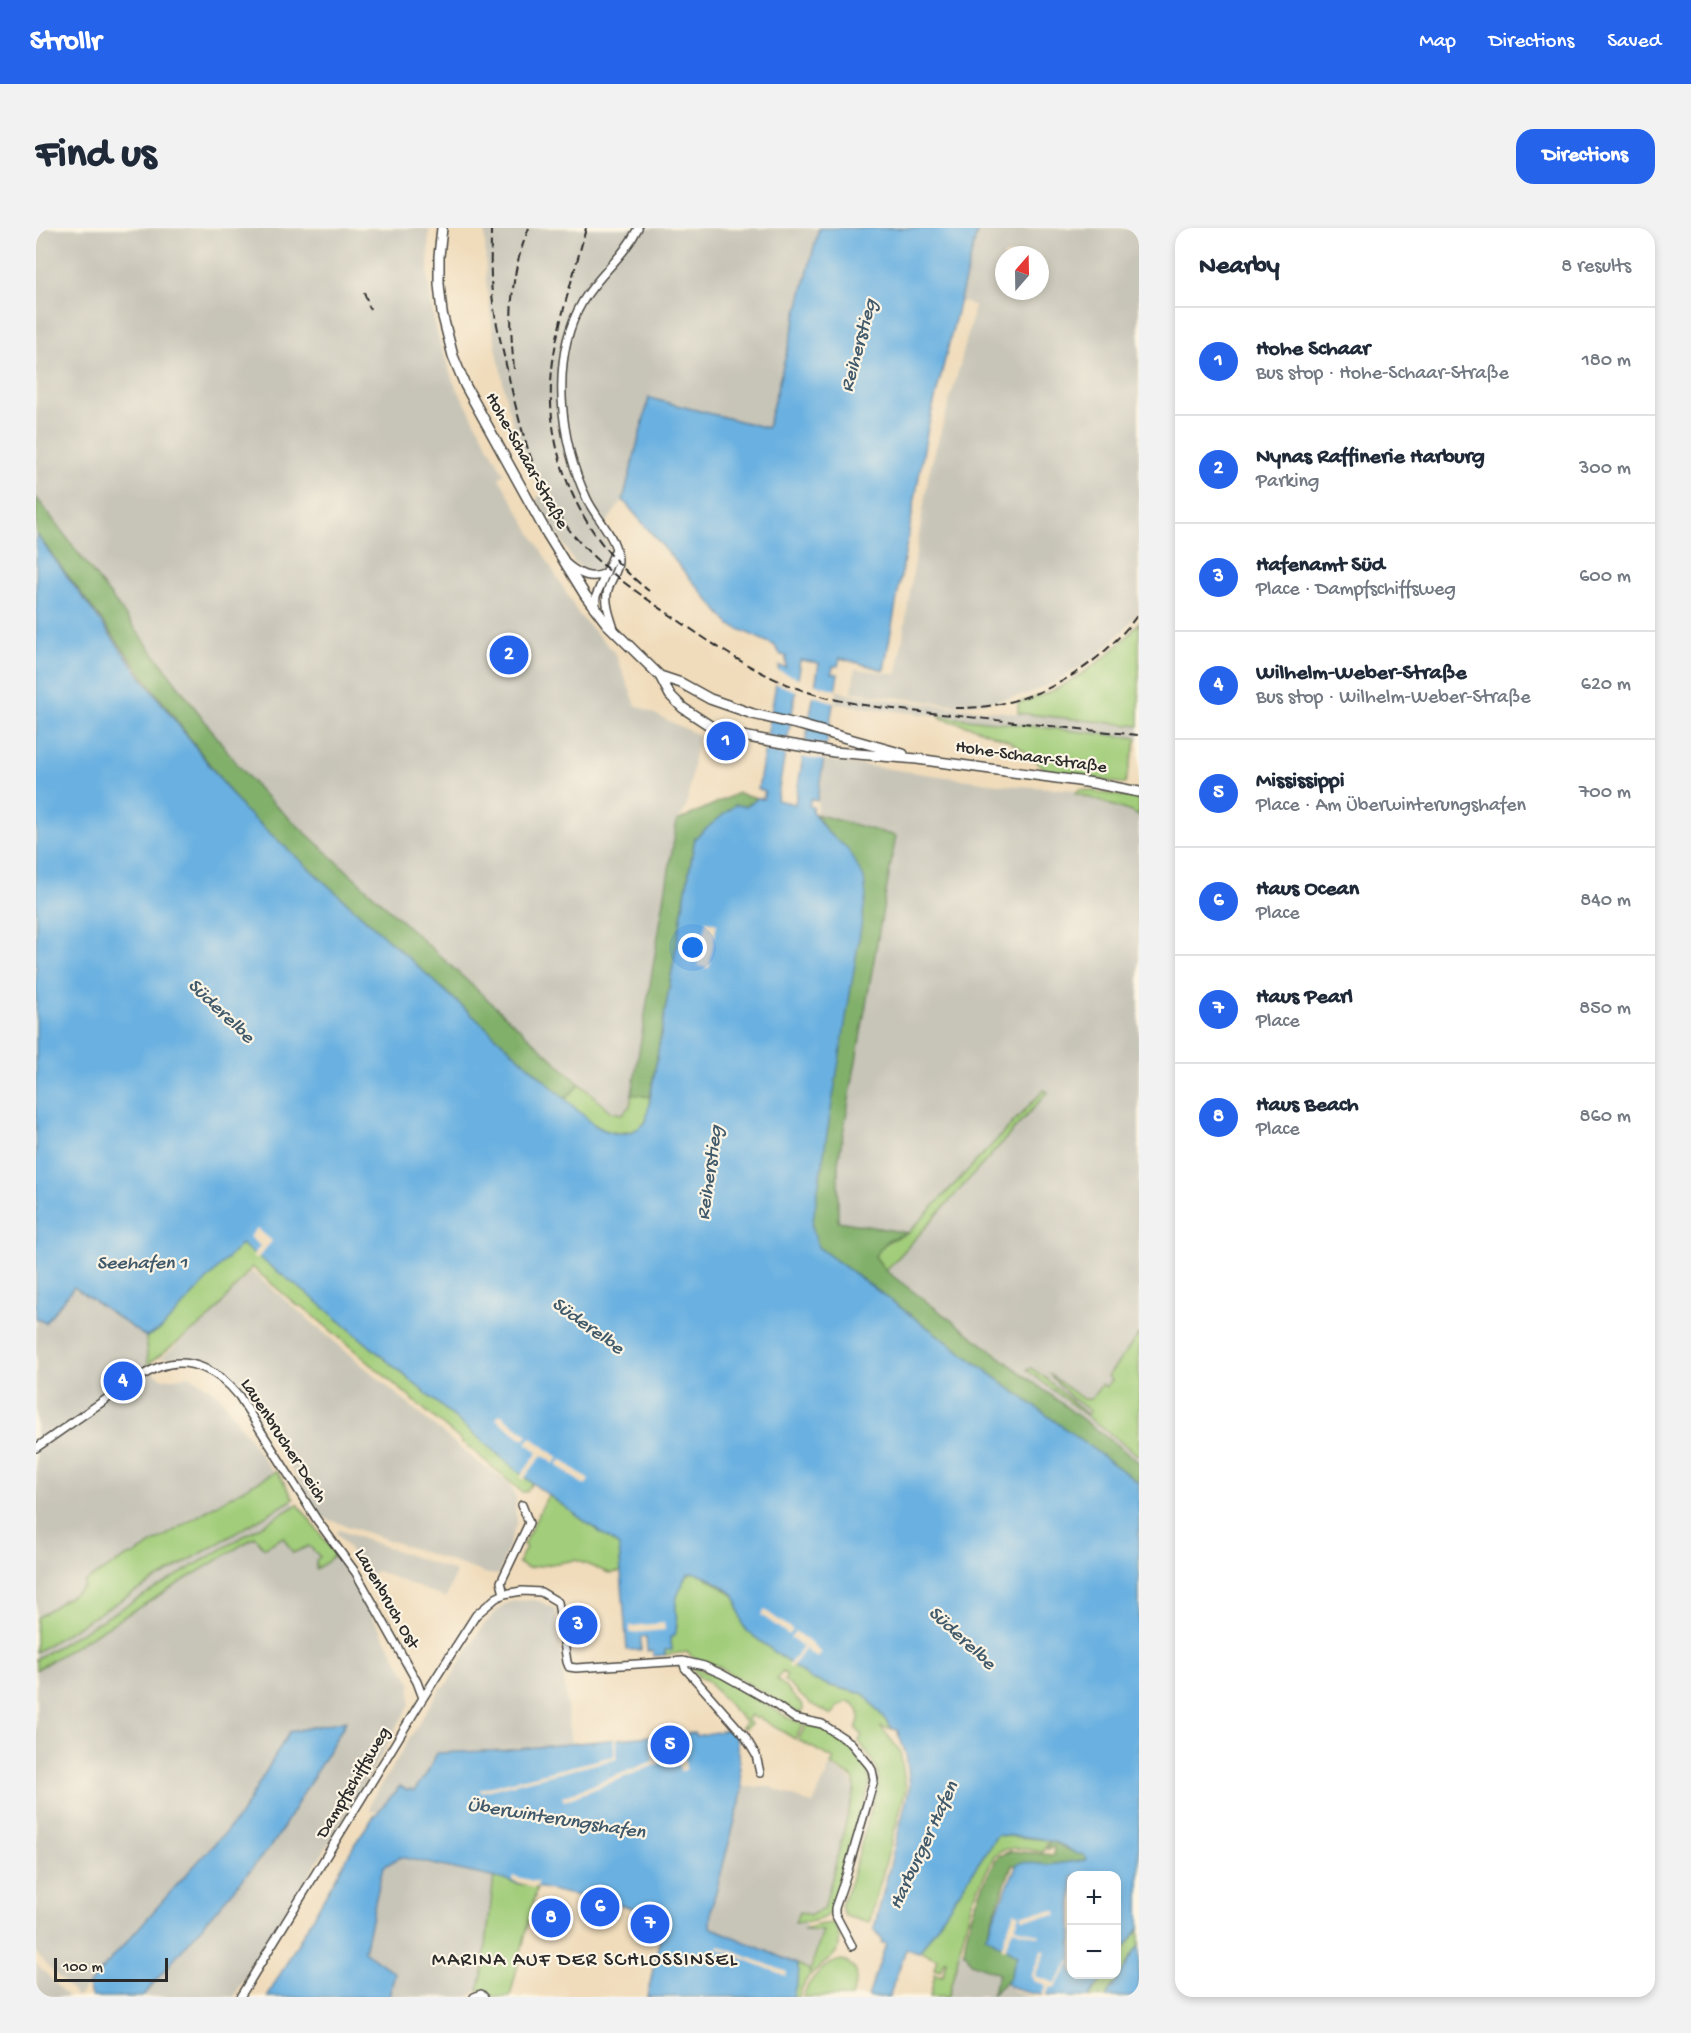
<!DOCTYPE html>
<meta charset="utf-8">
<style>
:root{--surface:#fff;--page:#f2f2f3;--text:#1f2937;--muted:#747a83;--line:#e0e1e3;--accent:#2563eb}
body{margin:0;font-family:"Gochi Hand",sans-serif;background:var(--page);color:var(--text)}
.controls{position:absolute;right:18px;bottom:18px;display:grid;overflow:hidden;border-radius:12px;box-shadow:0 3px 9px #0003}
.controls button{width:54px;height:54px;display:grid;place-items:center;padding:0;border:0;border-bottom:2px solid var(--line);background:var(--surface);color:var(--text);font:30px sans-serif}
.compass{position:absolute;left:959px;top:18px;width:54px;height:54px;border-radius:50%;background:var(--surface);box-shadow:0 3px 9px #0003;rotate:20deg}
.scale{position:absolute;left:18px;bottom:15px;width:114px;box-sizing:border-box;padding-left:6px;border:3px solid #2b2b2b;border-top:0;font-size:16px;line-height:21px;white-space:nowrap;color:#2b2b2b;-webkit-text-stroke:4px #fcf5e5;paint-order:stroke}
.you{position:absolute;left:657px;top:720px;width:21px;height:21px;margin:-15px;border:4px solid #fff;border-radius:50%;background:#1a73e8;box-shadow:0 0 0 9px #1a73e833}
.badge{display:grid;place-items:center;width:39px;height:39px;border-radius:50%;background:var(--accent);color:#fff;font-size:20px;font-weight:700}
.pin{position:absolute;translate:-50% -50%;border:3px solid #fff;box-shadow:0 2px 6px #0006}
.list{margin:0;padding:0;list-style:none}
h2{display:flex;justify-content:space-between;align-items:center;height:78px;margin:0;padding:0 24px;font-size:26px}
h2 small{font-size:20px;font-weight:400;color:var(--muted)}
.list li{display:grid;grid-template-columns:39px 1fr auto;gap:18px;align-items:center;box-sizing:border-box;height:108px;padding:0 24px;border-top:2px solid var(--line)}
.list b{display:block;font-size:22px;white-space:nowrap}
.list p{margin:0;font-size:20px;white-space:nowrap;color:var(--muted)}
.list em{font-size:20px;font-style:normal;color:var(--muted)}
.map{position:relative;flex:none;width:1103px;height:1769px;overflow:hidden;border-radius:18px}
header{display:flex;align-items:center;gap:36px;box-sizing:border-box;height:84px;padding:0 30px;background:var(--accent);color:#fff}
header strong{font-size:28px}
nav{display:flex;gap:33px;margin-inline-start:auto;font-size:21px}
.intro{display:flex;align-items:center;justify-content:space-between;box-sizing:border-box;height:144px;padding:0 36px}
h1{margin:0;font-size:42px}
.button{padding:15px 27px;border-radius:18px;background:var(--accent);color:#fff;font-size:21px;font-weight:700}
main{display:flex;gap:36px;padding:0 36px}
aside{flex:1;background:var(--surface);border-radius:18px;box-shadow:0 3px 9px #0003}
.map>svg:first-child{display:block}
</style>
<header>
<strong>Strollr</strong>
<nav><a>Map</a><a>Directions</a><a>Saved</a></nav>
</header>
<div class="intro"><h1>Find us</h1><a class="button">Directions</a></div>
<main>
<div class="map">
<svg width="1103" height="1769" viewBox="0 0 1103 1769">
<rect width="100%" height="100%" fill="#fcf5e5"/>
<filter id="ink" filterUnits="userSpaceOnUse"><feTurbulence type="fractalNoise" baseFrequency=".0167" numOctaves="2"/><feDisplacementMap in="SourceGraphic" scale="12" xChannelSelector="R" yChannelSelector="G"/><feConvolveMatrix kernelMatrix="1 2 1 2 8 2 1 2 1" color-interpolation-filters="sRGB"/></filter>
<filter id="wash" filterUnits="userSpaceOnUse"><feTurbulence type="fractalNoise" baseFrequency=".008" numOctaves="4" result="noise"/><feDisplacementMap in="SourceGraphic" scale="24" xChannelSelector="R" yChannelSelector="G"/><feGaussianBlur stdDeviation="1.35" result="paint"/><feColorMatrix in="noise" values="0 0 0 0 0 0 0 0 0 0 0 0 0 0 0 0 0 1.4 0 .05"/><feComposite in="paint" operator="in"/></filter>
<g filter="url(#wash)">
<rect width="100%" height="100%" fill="#f0dcbb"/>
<path fill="#c7c5b8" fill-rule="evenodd" d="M0,0H393L392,51L399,99L417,153L468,246L463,250L543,387L579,425L600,477L662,507L650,581L641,593L594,878L586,886L575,884L226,565L202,537L0,269Z
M449,0H783L731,200L613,170L587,272L565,302L572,316L574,323L568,341L563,344L552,345L538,334L500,271L506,266L489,234L472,180L456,97L450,51Z
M942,0H1103V383L1089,401L1060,429L1023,452L991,466L960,473L921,477L816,464L819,441L861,446L893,244L924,137L939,78L924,73ZM968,27H1004V63H968Z
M801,462L809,465L862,473L1103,498V510L833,480L799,475Z
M789,532L969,557L1041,562L1040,566L1095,584L1103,588V1234L850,1043L878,1012L872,1005L802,993V934L860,608L780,587Z
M215,1043L437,1231L473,1255L480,1270L479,1282L481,1293L463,1347L452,1346L285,1289L208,1163L193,1145L172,1133L154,1128H144L124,1131L175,1088Z
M38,1059L110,1109L112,1139L127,1151L155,1148L182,1166L267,1287L302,1329L375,1455L374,1476L327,1560L198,1769H106L191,1670L253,1504L204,1588L41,1769L0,1725V1090L9,1094Z
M303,1302L420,1344L410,1370L341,1343L335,1346L334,1357L311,1318L300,1305Z
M500,1372L520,1381L535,1516L401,1525L391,1545L378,1563H373L363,1558L343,1582L334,1584V1576L395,1475L406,1459H409L448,1396L467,1377L478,1373Z
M794,1538L813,1550L819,1560L787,1683L769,1690L770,1702L788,1703L773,1741L674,1699L675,1682L704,1574L706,1559H734L777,1576Z
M364,1629L458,1648L445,1754L442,1762L432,1769H353L359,1745L328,1723L347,1639Z
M923,1722L977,1742L973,1751L976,1762L997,1769H912Z
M0,1735L32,1769H0Z"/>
<path fill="#a2cd7a" stroke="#667c52" stroke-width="1.5" d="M1103,394V498L982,485V475C995,470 1010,467 1022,460C1051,444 1083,421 1103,394Z
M904,488L1101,510L1089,556L1011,543L989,523L971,512L936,499L904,490Z
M1044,561L1103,571V588L1095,584L1040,565Z
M544,856L575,884L586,886L594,878L596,866L614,869C613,877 613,886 610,893C608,898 602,902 596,903C566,911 550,890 529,871Z
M1008,862L1012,864L850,1043L838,1028C847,1014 858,1010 872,1005Z
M205,1015L278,1071L496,1255L490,1264H486L266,1078H262L216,1039L175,1089L115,1134L112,1139L110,1109L125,1101Z
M1103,1106V1228L991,1142L995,1140L1008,1149L1052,1187L1054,1183L1035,1169L1012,1145L1047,1171H1055L1066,1156L1070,1159L1076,1152L1072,1148Z
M241,1243L258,1271L80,1375L0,1424V1390L48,1359V1354L92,1328L98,1327L190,1271Z
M512,1267L583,1318L585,1344L573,1345L539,1332L492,1340L482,1335L490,1319L487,1317Z
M262,1276L299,1326L291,1334L280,1341V1332L284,1329L273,1318L257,1325L247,1309L228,1320L219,1309L0,1442V1431Z
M659,1344L667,1347L699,1368L707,1397L711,1403L773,1450L795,1458L828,1466L857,1501L845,1499L864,1523L870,1561L833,1695L809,1688L805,1678L815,1653L843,1553L841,1540L823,1513L826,1507L820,1500C826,1488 824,1478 812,1473L802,1479L796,1487L773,1475L748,1452L751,1447L746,1444L741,1451L767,1478V1483L762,1485L683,1439L655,1428L652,1424L629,1427V1422L636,1421L634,1409L642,1397C641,1390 639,1383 639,1377C640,1366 647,1346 659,1344Z
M653,1438L684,1449L753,1490L768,1496L759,1511L722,1489L719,1491L715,1487L711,1491L715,1496L710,1500L706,1499L710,1495L669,1451L666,1452Z
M771,1496C794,1498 833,1529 834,1554C828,1576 803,1676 791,1687C784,1694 768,1694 759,1695L763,1684L774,1687L788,1681L819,1559L817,1550L795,1537L798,1531L762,1512Z
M961,1607L1013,1612L1007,1624C992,1622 969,1615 958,1628L936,1673L912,1769H894L899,1746L907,1748L910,1733H908L904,1743L898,1741L901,1731L884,1723Z
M458,1648C470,1651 490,1660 501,1659L474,1769H456L452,1764L442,1762L447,1744Z
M797,1695C803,1701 805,1715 802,1722C787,1741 769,1743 763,1769H757L763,1744L761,1736L773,1741V1746L787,1703L767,1702L781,1697Z
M1103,1700V1717L1070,1769H1053L1069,1747L1080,1746L1081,1732Z
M806,1732C827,1741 821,1751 815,1769H767C772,1752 788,1735 806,1732Z"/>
<path fill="#81b06a" stroke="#566e4a" stroke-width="1.5" d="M0,269L202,537L226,565L544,856L529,871L207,581L0,305Z
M702,565L722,570L659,610L614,869L596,866L641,593Z
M780,586L860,608L802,934V993L872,1005L852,1012L839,1028L850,1043L1103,1234V1255L782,1019L776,998L811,620L791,604Z
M1014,1613C1022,1616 1040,1627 1047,1626L1050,1630L1049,1632L1012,1637L1007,1642L976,1637L950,1708L981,1728L973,1751L955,1767L963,1746L935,1735L928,1723C932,1688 945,1658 962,1628L975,1623L1017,1627L1018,1619L1011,1621Z"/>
<path fill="#6ab1e1" stroke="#4a6e86" stroke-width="1.5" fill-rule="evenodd" d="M783,0H942L892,199L848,442L804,430L802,438H797L796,445L802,446L781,573L775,571L773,578L777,579L776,583L791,604L811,620L828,650L830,668L776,998L782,1019L1103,1255V1700L1081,1732L1080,1648H1036V1746L1069,1747L1053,1769C1026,1769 989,1769 969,1755L973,1751L981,1728L950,1708L981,1636L987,1634L1012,1637L1049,1632L1050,1630L1047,1626C1038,1627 1037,1623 1030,1619C1009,1608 984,1609 961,1607L883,1725L870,1721L853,1769H832L850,1716L845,1714L846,1712L838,1701L874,1558L870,1526L861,1502L857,1501L828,1466L795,1458L773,1450L711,1403L707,1397L699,1368C692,1361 662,1340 653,1346C649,1348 647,1353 646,1358C643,1363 640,1369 640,1376C639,1388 643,1395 639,1408L634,1409L636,1422H629V1427L617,1428V1423H611L610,1409H605V1422H591L583,1318L496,1255L278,1071L205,1016L125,1101L110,1109L38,1059L9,1095L0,1090V306L100,442L207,581L557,896C576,908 592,911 610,894L659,610L699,577L711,578L722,570L727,571L729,563L722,561L743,438L750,439V428L745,427L738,417L694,397L587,272L613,170L731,200ZM764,432L783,435L759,576L741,572L764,439L763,438Z
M311,1492L239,1613L106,1769H56L53,1762V1756L147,1650L204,1588L253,1504Z
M695,1501L700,1508L706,1559L704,1574L675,1682L674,1699L761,1736L763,1744L757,1769H611L629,1687L364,1629L347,1639L328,1723L359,1745L353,1769H231L320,1614L335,1592L364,1558L372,1563L374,1561L378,1563L391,1545L401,1525L470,1522L624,1507L625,1503L636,1502L637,1506L659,1505L660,1508Z
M1103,1717V1769H1070Z"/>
<path fill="#f0dcbb" d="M741,442L765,451L763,464L738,455Z
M777,455L801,462L799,475L775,467Z
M728,508L755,512L752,527L726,522Z
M767,514L793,518L791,533L764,529Z
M670,693L681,696L673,740L662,738Z
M221,1000L236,1013L221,1031L216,1028L224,1018L213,1009Z
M464,1186L492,1207L488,1212L460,1191Z
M495,1209L523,1230L518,1236L506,1227L487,1252L484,1249L502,1224L490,1215Z
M525,1231L553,1252L549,1258L521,1237Z
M729,1382L757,1402L753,1407L725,1387Z
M628,1395L629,1402L594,1405V1398Z
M759,1403L786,1424L781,1430L770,1422L771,1419L755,1440L752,1438L768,1417L765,1418L754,1410Z
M614,1505H616L619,1532L622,1531L624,1535L528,1573L526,1569L617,1533Z
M646,1505L650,1542L644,1543L641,1525L645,1524L643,1507Z
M578,1510H581V1531L445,1564L444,1561L578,1528Z
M477,1648L502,1654L501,1659L496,1660L476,1652Z
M1020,1682V1687L986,1691V1686Z
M978,1683L984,1686L979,1699L1004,1707L1003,1709L977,1701L968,1722L965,1720Z
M683,1718L751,1744L750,1748L682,1721Z
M1006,1721L1009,1723L999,1748L1019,1755L1035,1732V1736L1018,1760L1014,1759L1009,1769H1005L1010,1757L997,1753L998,1750L995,1749Z"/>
</g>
<g filter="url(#ink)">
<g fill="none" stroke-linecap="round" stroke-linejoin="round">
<defs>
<path id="minor" d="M532,337C545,347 555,352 570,345
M559,380L560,368L579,323
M578,401C575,390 569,378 571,366C574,347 588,343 579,318C573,301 559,288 551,271C524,214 513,130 547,73C563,46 588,29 602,0
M0,1220C24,1203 48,1186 72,1170C88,1159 105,1146 123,1139C154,1127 184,1144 203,1168L281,1292L320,1345L381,1454L387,1470
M468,1366L465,1354L493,1295L486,1277
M647,1433L649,1440L708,1507L720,1527L724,1545
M204,1769L387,1470L440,1387L460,1370L468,1366L486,1363L505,1364L522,1374L531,1434L533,1439L540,1440L647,1433L668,1438L686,1446L734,1473L758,1490L786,1496L815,1515L833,1537L836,1542L838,1552L811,1645L799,1680V1686L816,1718
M438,1769L445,1766L448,1769"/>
<path id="secondary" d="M406,0L403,28V56L406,85L417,128L429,157L510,304L549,367L571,396L624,448L634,467L647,480L676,499L706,508L798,524L881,531L1057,555L1103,564
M624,448L645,455L674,471L717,486L764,497L867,526"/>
</defs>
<use href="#minor" stroke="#494641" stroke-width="10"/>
<use href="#secondary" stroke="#494641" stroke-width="12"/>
<use href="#minor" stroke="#fff" stroke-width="7"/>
<use href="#secondary" stroke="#fff" stroke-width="9"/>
<path stroke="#2b2b2b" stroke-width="2" stroke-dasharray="9 4.5" stroke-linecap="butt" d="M455,0C455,22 454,44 456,66C459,94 467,122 473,150C487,211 502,269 546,317C575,348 611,371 646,395C687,423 727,450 775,465C820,479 868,482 915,487C977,494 1040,501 1103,507
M550,0C539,44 523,89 517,133C505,222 543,309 613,363
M328,64L334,81
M478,141C473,91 473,48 493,0
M919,480C993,481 1060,444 1103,385"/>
</g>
</g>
<g text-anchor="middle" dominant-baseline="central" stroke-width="4.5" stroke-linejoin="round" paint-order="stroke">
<g font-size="18" fill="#2b2b2b" stroke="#fcf5e5">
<text transform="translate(490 233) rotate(61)">Hohe-Schaar-Straße</text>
<text transform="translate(995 530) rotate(8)">Hohe-Schaar-Straße</text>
<text transform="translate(247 1213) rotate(57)">Lauenbrucher Deich</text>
<text transform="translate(350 1371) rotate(60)">Lauenbruch Ost</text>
<text transform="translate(318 1555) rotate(-59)">Dampfschiffsweg</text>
</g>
<g font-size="20" font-style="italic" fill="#415a6b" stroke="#fcf5e5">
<text transform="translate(824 118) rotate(-75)">Reiherstieg</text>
<text transform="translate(184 784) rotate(44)">Süderelbe</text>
<text transform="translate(675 945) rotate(-82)">Reiherstieg</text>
<text x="106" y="1036">Seehafen 1</text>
<text transform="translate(551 1099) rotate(36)">Süderelbe</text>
<text transform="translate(925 1411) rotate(43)">Süderelbe</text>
<text transform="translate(520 1592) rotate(9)">Überwinterungshafen</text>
<text transform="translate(889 1618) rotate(-65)">Harburger Hafen</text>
</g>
<g font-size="20" letter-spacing="1.5" fill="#2b2b2b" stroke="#fcf5e5">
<text x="549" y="1733">MARINA AUF DER SCHLOSSINSEL</text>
</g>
</g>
</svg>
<div class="controls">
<button>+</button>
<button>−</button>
</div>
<svg class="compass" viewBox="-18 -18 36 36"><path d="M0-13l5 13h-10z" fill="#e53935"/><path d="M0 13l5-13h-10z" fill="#747a83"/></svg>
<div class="scale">100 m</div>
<div class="you"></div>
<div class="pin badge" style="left:690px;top:513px">1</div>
<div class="pin badge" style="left:473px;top:427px">2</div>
<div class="pin badge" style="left:542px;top:1397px">3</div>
<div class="pin badge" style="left:87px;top:1153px">4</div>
<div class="pin badge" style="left:634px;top:1517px">5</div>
<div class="pin badge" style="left:564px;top:1679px">6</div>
<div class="pin badge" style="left:614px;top:1696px">7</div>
<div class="pin badge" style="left:515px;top:1690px">8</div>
</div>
<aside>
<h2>Nearby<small>8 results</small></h2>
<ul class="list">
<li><span class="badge">1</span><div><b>Hohe Schaar</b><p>Bus stop · Hohe-Schaar-Straße</p></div><em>180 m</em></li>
<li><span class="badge">2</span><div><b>Nynas Raffinerie Harburg</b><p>Parking</p></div><em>300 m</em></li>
<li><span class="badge">3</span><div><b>Hafenamt Süd</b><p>Place · Dampfschiffsweg</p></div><em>600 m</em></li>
<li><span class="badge">4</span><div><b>Wilhelm-Weber-Straße</b><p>Bus stop · Wilhelm-Weber-Straße</p></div><em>620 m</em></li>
<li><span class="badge">5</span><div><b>Mississippi</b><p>Place · Am Überwinterungshafen</p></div><em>700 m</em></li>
<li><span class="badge">6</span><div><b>Haus Ocean</b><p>Place</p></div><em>840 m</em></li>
<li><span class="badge">7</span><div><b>Haus Pearl</b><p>Place</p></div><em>850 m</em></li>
<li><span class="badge">8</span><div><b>Haus Beach</b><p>Place</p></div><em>860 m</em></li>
</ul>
</aside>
</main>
